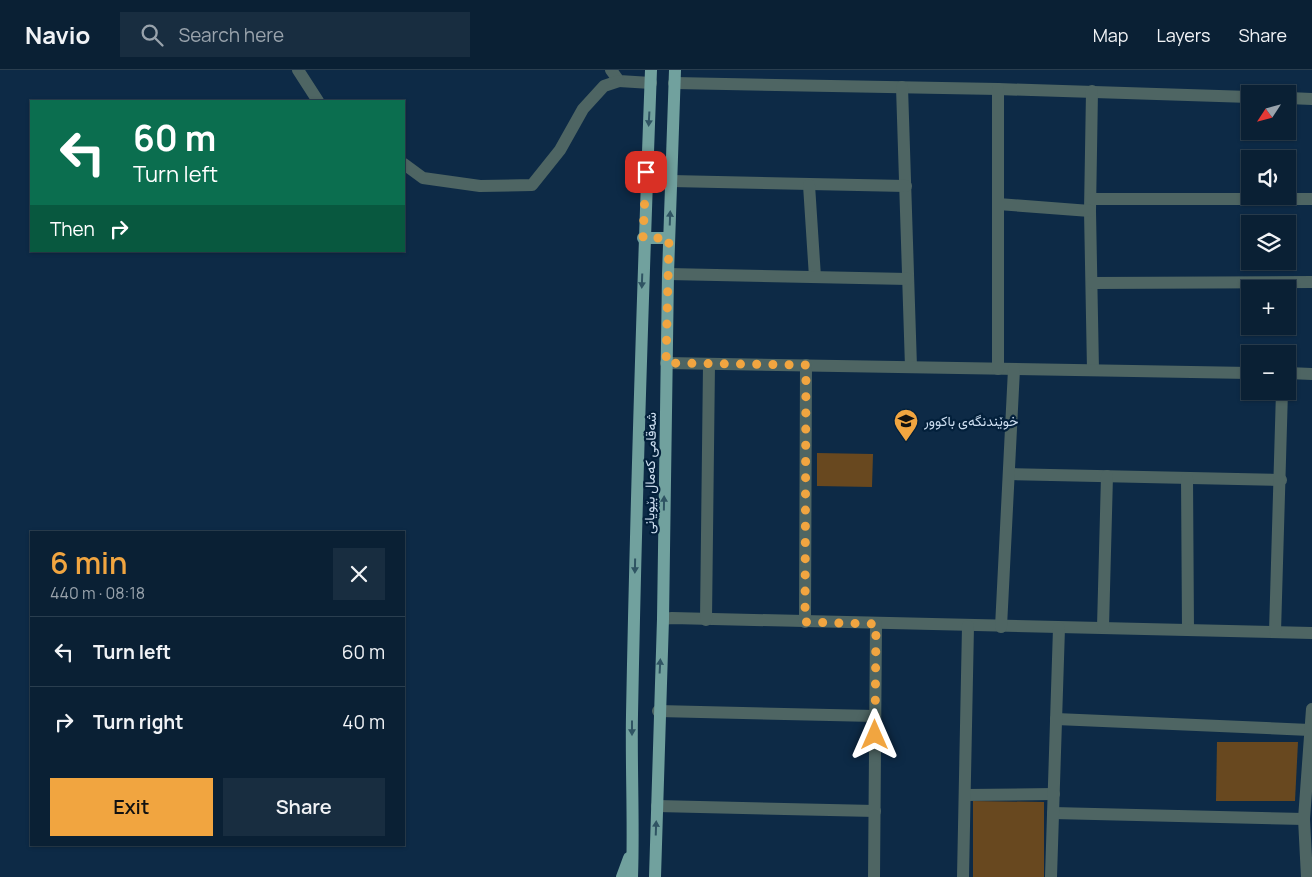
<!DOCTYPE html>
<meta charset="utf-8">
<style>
body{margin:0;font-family:Manrope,Vazirmatn,sans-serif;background:#182d40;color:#f1f3f6;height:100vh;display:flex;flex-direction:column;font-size:19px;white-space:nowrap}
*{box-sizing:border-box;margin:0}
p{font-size:16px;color:#99a3ac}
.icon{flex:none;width:28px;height:28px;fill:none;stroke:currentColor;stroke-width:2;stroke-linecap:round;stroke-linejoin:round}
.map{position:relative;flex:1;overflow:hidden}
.side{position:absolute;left:30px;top:461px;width:375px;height:315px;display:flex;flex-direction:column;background:#0a2034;border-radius:0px;box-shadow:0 1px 4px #0004,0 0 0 1px #2a3e4f}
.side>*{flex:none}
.banner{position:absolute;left:30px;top:30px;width:375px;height:152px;border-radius:0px;box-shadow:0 1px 4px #0004,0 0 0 1px #2a3e4f;background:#0b6e4f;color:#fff;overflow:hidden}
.needle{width:32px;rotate:234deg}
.buttons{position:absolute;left:1241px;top:15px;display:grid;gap:10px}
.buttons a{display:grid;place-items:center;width:55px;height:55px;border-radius:0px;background:#0a2034;box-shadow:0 1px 4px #0004,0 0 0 1px #2a3e4f;font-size:25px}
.pin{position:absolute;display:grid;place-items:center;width:42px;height:42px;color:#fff;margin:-21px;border-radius:10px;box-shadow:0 2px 8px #0006}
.me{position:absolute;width:55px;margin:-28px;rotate:0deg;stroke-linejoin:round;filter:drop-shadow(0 0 4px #0008)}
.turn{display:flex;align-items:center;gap:18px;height:105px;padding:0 20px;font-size:22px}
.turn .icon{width:65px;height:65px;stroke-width:2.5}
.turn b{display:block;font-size:35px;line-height:42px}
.then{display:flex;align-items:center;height:48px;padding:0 20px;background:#0003;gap:10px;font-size:19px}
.round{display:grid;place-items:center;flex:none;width:52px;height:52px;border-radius:0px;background:#182d40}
.head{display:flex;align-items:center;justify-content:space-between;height:85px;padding:0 20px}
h1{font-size:30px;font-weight:600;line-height:38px;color:#f1a540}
.action{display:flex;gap:10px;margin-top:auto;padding:10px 20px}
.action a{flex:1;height:58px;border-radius:0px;background:#f1a540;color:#111;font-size:20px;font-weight:600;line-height:58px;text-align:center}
.action a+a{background:#182d40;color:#f1f3f6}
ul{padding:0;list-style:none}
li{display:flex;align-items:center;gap:15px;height:70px;padding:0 20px;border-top:1px solid #2a3e4f}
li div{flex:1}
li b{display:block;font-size:19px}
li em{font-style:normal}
header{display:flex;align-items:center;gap:30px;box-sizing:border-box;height:70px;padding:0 25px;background:#0a2034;border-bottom:1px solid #2a3e4f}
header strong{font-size:24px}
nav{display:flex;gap:28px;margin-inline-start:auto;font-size:18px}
.search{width:350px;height:45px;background:#182d40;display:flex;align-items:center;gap:12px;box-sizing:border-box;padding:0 18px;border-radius:0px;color:#99a3ac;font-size:19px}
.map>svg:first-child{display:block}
.green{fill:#68481f}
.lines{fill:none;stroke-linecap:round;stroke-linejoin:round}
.minor{stroke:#4e6563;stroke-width:12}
.major{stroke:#71a19e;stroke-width:12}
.oneway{fill:#2f5463}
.route{stroke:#f1a540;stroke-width:9;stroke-dasharray:0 16.2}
.labels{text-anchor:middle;stroke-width:4.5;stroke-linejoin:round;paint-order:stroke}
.poi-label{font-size:14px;fill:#ccddef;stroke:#03203b;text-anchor:start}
.street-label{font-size:14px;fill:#ccddef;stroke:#03203b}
</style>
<header>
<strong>Navio</strong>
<div class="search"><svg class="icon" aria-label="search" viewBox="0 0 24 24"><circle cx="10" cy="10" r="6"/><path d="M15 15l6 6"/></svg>Search here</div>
<nav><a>Map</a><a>Layers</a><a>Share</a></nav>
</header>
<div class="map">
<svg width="1312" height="807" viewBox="0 0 1312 807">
<rect width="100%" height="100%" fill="#0d2a46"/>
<!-- green -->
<g class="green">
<polygon points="817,383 873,384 872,417 817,416"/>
<polygon points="1217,672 1298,672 1295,731 1216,731"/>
<polygon points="973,731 1044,732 1044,807 973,807"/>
</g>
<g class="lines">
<!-- minor -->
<g class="minor">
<polyline points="298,0 318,31"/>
<polyline points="611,0 619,11 651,13"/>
<polyline points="674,13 998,19 1250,27"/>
<polyline points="902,17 911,297"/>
<polyline points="1092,21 1090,141 1093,300"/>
<polyline points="1288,28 1312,29"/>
<polyline points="404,94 423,108 480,116 532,115 560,80 583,39 604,16 619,11"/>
<polyline points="671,111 906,116"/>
<polyline points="809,115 815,207"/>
<polyline points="1091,129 1312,129"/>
<polyline points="998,134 1090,141"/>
<polyline points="668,204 908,209"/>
<polyline points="1092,213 1312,212"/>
<polyline points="666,293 1250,303"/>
<polyline points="998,299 998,19"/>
<polyline points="1288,303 1312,304"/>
<polyline points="1009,404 1281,410"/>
<polyline points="1187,408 1188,560"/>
<polyline points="663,549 672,548 1312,563"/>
<polyline points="706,550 709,294"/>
<polyline points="805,552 806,295"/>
<polyline points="1001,557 1014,299"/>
<polyline points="1103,557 1107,406"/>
<polyline points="1275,562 1282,321"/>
<polyline points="658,641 875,646"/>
<polyline points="1056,649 1310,660"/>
<polyline points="966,725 1054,724"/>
<polyline points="657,736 875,741"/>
<polyline points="1053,743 1304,749"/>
<polyline points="874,807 876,554"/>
<polyline points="963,807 968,556"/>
<polyline points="1051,807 1059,558"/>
<polyline points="1307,807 1304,749 1312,639"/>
</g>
<!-- major -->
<g class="major">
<polyline points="643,168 669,168"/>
<polyline points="622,807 629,788"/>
<path d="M 632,807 C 634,753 631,699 632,645 C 636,430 643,215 651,0"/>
<polyline points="655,807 663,549 668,204 675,0"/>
</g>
</g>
<!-- one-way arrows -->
<defs><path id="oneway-solid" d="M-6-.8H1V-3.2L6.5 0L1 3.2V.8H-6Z" transform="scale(1.25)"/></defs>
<g class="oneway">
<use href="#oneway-solid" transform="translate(649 49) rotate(93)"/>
<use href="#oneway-solid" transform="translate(670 148) rotate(-88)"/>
<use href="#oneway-solid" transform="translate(642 211) rotate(92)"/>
<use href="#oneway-solid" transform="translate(664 433) rotate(-89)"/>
<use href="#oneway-solid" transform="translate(635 496) rotate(91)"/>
<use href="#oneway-solid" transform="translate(660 596) rotate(-87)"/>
<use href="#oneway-solid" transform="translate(632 658) rotate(90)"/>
<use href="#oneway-solid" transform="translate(656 758) rotate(-88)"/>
</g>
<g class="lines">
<!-- route -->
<polyline class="route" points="646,102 643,168 669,168 666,293 806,295 805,552 876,554 875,665"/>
</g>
<!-- icons -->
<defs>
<symbol id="school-pin" viewBox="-11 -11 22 30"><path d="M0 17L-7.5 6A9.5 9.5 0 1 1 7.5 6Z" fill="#f1a540" stroke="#03203b"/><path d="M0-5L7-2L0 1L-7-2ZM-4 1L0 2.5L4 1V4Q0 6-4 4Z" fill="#111"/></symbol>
</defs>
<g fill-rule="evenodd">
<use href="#school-pin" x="892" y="337" width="28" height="38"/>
</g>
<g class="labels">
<!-- poi labels -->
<g class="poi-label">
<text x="924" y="356">خوێندنگەی باکوور</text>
</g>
<!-- street labels -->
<g class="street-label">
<text transform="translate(650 403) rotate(-89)" y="5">شەقامی کەمال بێویانی</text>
</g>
</g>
</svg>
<div class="buttons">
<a><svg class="needle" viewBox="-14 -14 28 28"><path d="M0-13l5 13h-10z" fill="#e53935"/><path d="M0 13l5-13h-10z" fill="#99a3ac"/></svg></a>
<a><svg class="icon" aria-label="sound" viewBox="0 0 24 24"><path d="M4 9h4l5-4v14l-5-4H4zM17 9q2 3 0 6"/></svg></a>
<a><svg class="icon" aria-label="layers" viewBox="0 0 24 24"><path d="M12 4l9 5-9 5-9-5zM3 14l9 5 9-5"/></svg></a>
<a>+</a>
<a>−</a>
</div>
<div class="pin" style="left:646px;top:102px;background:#d93025"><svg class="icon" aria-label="arrive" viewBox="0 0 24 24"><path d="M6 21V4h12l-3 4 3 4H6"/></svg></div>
<svg class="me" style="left:875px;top:665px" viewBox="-20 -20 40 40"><path d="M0-17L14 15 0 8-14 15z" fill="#f1a540" stroke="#fff" stroke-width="4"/></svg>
<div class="banner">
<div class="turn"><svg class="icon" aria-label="left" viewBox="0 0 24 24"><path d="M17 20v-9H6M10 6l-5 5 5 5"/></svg><div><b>60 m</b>Turn left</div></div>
<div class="then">Then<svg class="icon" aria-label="right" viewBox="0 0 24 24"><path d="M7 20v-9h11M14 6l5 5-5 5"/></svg></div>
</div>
<section class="side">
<div class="head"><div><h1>6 min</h1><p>440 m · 08:18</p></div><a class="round"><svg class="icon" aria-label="close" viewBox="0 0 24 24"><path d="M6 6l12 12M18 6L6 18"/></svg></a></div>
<ul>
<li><svg class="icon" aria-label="left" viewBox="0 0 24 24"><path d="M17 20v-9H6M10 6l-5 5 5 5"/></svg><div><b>Turn left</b></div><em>60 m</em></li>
<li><svg class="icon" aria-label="right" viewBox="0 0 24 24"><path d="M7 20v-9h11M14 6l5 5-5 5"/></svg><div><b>Turn right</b></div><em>40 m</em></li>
</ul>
<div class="action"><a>Exit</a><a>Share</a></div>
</section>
</div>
